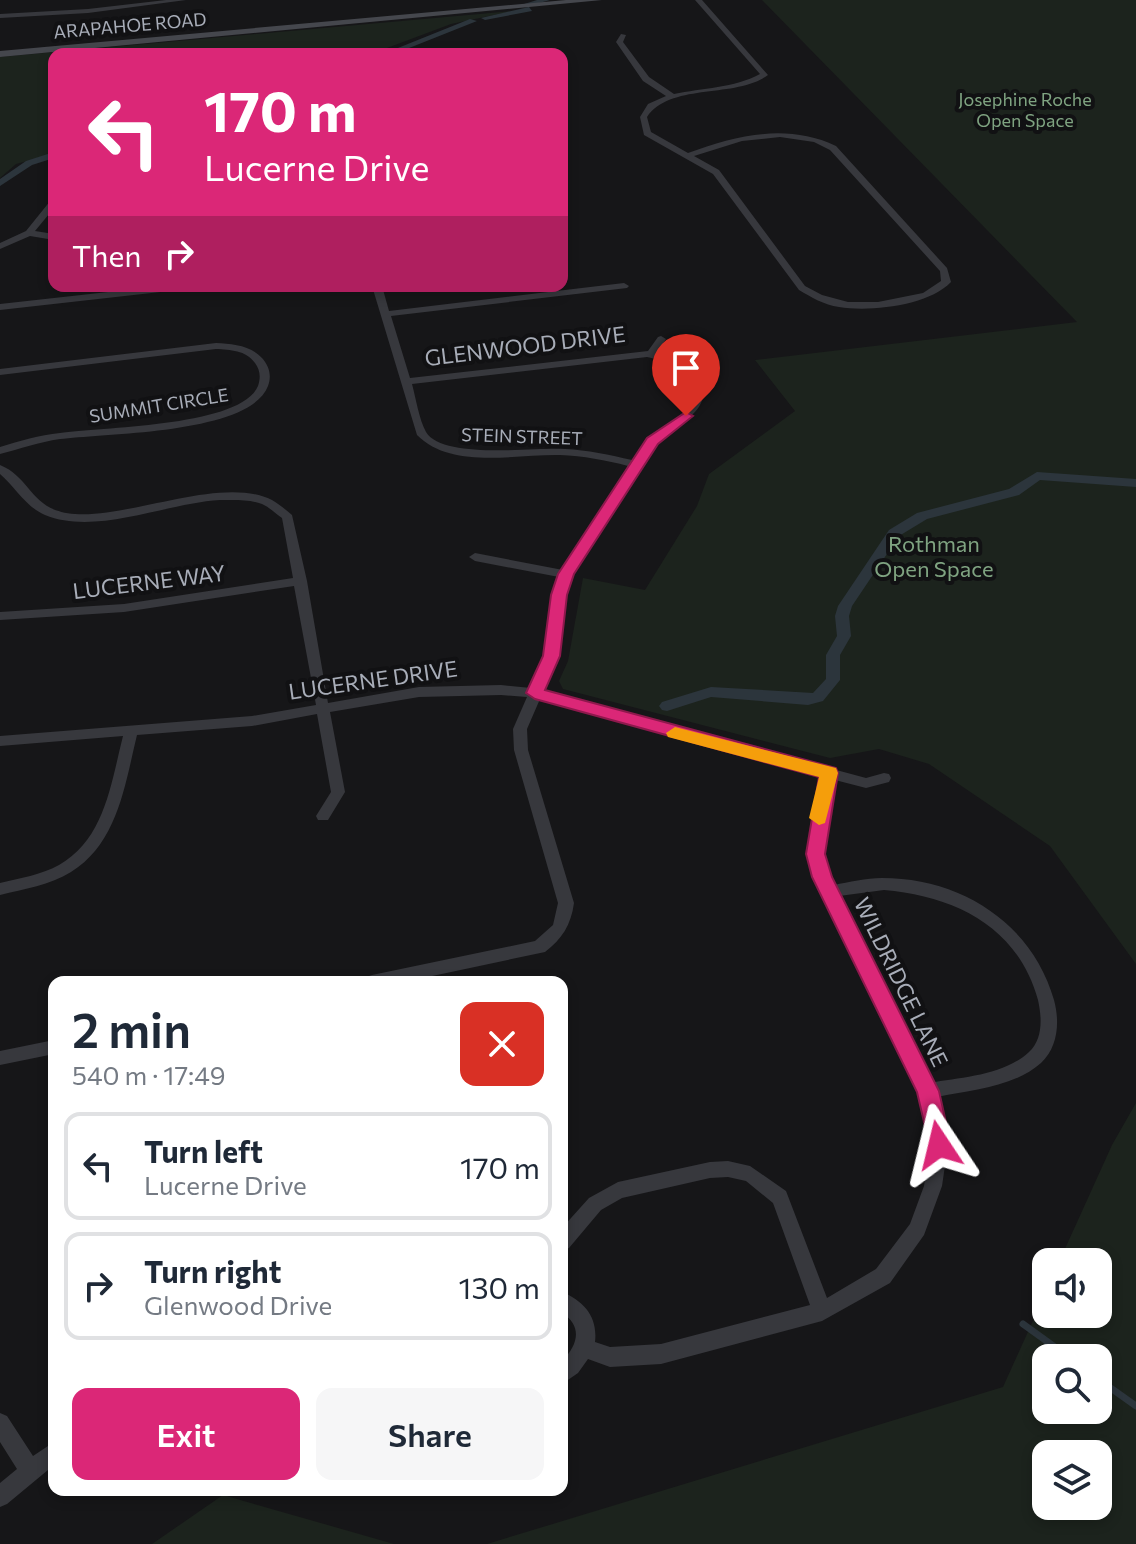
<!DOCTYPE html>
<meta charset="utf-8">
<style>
body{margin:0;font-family:Commissioner,sans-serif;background:#f6f6f7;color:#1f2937;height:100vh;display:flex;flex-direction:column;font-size:30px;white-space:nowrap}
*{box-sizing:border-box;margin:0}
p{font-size:26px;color:#747a83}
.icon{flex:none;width:44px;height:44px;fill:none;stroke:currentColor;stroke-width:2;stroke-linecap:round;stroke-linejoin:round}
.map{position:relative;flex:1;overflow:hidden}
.sheet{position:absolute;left:48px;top:976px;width:520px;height:520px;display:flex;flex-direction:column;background:#fff;border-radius:16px;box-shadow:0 4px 12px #0003}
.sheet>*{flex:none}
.hud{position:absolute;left:48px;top:48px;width:520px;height:244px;border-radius:16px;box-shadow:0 4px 12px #0003;background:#db2777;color:#fff;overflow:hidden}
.tools{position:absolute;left:1032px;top:1248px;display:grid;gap:16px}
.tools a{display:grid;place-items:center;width:80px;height:80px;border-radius:16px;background:#fff;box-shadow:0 4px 12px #0003;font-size:40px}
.pin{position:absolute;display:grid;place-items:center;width:68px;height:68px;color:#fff;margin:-82px -34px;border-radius:50% 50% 50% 0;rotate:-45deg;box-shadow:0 0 8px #0007}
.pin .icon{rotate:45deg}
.me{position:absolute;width:88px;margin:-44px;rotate:350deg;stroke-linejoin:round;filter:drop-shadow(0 0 6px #0008)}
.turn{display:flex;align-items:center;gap:28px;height:168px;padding:0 24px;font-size:36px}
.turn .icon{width:104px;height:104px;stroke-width:2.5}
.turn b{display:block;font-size:56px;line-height:68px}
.then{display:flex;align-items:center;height:76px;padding:0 24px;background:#0003;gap:16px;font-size:30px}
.round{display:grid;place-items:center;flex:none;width:84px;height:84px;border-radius:16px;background:#f6f6f7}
.head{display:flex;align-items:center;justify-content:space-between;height:136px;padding:0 24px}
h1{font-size:48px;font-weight:600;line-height:60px}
.action{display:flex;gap:16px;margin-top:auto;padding:16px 24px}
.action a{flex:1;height:92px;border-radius:16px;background:#db2777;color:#fff;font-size:32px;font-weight:600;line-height:92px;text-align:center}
.action a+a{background:#f6f6f7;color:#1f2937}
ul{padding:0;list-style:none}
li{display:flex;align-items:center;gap:24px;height:108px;margin:0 16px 12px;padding:0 8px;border:4px solid #e0e1e3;border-radius:16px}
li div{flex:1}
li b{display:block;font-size:30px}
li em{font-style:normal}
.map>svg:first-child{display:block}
.green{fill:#1c231d;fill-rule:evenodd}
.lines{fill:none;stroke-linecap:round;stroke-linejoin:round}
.stream{stroke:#2c353c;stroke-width:7}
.canal{fill:#2c353c;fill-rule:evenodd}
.minor{fill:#37383d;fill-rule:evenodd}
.secondary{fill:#45474d;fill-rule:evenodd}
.route{fill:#db2777;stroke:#8e194d;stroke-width:2}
.slow{fill:#f59e0b}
.labels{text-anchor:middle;stroke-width:8;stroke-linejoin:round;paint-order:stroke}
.far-street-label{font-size:18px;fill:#a8adb8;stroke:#111113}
.far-park-label{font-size:18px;fill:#7fa381;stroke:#111113}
.street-label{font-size:22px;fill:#a8adb8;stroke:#111113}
.park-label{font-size:22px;fill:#7fa381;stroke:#111113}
</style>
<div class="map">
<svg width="1136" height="1544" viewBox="0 0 1136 1544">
<rect width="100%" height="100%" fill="#161618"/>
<!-- green -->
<g class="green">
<polygon points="762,0 1136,0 1136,964 1050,846 929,764 879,749 830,758 563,689 559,681 568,661 583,578 645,590 697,506 709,474 795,411 755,360 1077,322"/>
<polygon points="513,11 451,24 371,54 54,54 54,154 16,164 0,178 0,57"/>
<path d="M 1136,1103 L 1136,1544 L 487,1544 L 1003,1387 L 1046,1292 L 1046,1314 L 1098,1314 L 1098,1262 L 1059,1262 L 1112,1145 ZM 1098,1358 L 1098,1410 L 1046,1410 L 1046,1358 ZM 1098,1454 L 1098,1506 L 1046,1506 L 1046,1454 Z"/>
<polygon points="223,1495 394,1544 152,1544"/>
</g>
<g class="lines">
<!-- stream -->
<g class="stream">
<polyline points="1023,1324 1070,1358"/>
<polyline points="1098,1379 1136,1406"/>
</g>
<!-- canal -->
<g class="canal">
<polygon points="537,0 550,0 525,7 521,5"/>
<polygon points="529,7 532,11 485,20 481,18"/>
<polygon points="470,19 477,21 394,54 383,54"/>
<polygon points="54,152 54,158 32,165 0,186 0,179 26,161"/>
<polygon points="1037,472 1136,479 1136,487 1040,480 1019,495 927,519 899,536 852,606 849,616 851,636 840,655 840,680 823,701 808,705 711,697 667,711 662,710 659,706 662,702 711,687 813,693 826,679 826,655 837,636 835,616 838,606 889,530 917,513 1009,489"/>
</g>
<!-- minor -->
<g class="minor">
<polygon points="166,0 186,0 88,13 0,18 0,14 88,9"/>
<path d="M 695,0 L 702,0 L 768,75 C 735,99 671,82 647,117 L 651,132 L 688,153 C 737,135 787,123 836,146 L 947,268 L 951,282 C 928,306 870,312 839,307 C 824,305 811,297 799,290 L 713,174 L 644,135 L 640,117 L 648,104 L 666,96 L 643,81 L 616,42 L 621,34 L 626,35 L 623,42 L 649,77 L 674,94 C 702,88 734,88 760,74 ZM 780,137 L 814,142 L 830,150 L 940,271 L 941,281 L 923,293 L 878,302 L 848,302 L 822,295 L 805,286 L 719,170 L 694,156 L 742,141 Z"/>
<polygon points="493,50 495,53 482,54"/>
<polygon points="54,199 54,208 35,231 54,234 54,240 30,236 0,249 0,243 26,231 51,200"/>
<path d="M 624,283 L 629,286 L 627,288 L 391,316 L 410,378 L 648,351 L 658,337 L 661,336 L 666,339 L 657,353 C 673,357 690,363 699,379 C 715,407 682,422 664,437 C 657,442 652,449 647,456 L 572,574 L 565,595 L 558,656 L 543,691 L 866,778 L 884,773 L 889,774 L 891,778 L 889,782 L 866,788 L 835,780 C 827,819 815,847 834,885 C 849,882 866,878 882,878 C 961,878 1032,923 1054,1000 C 1060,1022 1058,1047 1041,1063 C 1014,1087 971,1090 937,1097 L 942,1107 L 948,1145 L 942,1186 L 924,1235 L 890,1283 L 822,1321 L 661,1364 L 610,1367 L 588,1359 L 578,1373 L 562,1384 L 562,1361 C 578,1345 583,1326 562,1313 L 562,1292 C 584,1301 598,1317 595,1342 L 610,1347 L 661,1344 L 810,1305 L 773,1203 L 746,1181 L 728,1177 L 710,1178 L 622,1198 L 601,1210 L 569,1248 L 562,1251 L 562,1228 L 589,1198 L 618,1182 L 710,1162 L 728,1161 L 750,1166 L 786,1191 L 827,1298 L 876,1269 L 910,1224 L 924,1186 L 930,1145 L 924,1107 L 814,877 L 808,854 L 809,837 L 821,776 L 540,699 L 527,729 L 528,750 L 574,903 C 571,925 562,939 545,952 L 404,982 L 364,982 L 366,977 L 372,975 L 535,941 L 553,925 L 558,903 L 514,750 L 513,729 L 527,697 L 501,695 L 419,697 L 330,712 L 345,792 L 328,820 L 318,820 L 316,816 L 331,792 L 317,714 L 252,726 L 137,735 C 125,784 118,843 71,872 C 50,885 24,889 0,895 L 0,883 C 20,878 41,875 59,865 C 105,839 111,783 123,736 L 0,746 L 0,736 L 252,716 L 316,705 L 294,586 L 124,612 L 0,620 L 0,612 L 124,604 L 293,578 L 282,518 C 276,514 269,507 262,504 C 249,499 234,500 220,500 C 166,503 96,536 45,515 C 26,507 15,487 0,474 L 0,465 C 32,478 30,511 75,514 C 131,518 222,475 272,500 C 279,504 286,510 292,515 L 307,581 L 328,703 L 419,687 L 501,685 L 531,688 L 546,656 L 553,595 L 559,577 L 475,561 L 469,557 L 475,553 L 563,570 L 628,466 C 606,460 583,456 560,455 C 515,454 452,470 417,435 L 372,286 L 382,286 L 389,311 ZM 647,357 C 670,361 710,381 686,409 C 678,419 666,424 656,432 C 647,440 639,451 632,460 C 610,455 587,450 565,449 C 535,447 443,460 426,432 C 419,419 416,399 412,384 ZM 884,890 C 955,896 1018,927 1038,1000 C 1042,1018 1043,1039 1029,1052 C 1003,1076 962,1077 930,1083 L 839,896 Z"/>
<polygon points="162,286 192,286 187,289 0,310 0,304"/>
<path d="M 216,343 C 232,344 250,345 262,358 C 269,366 272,375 268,386 C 250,434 106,433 60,439 C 39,442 20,449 0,454 L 0,447 C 20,441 39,435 60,433 C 101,427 241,427 258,386 C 261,377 260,370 255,363 C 246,350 230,350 216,349 L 0,375 L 0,369 Z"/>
<polygon points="54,1040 54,1054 0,1065 0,1051"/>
<polygon points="0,1413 7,1416 33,1456 54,1442 54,1465 7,1504 0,1507 0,1483 17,1469 0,1442"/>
</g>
<!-- secondary -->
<polygon class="secondary" points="566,0 602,0 0,57 0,51"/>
</g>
<!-- route -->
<polygon class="route" points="686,412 693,416 658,444 574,574 567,595 560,656 545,690 836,768 838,773 825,854 832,877 939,1091 951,1145 947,1152 939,1155 931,1152 917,1092 812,877 806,854 819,777 535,699 526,693 543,656 551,595 558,574 647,438"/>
<!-- slow -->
<polygon class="slow" points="675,727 836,768 838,773 825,823 819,825 809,818 819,777 668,737 666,733"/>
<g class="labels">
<!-- far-street labels -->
<g class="far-street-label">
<text transform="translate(130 26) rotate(-5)" y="6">ARAPAHOE ROAD</text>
<text transform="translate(159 406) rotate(-9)" y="6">SUMMIT CIRCLE</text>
<text transform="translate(522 437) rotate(2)" y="6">STEIN STREET</text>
</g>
<!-- far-park labels -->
<g class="far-park-label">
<text x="1025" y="106">Josephine Roche<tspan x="1025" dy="21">Open Space</tspan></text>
</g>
<!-- street labels -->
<g class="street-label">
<text transform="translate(525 346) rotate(-7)" y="8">GLENWOOD DRIVE</text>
<text transform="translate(149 582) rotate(-7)" y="8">LUCERNE WAY</text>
<text transform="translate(373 680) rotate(-8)" y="8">LUCERNE DRIVE</text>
<text transform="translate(901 982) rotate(64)" y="8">WILDRIDGE LANE</text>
</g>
<!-- park labels -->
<g class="park-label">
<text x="934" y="552">Rothman<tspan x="934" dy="25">Open Space</tspan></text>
</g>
</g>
</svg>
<div class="tools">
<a><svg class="icon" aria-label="sound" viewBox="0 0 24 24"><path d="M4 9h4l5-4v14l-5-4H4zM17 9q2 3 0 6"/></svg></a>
<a><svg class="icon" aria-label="search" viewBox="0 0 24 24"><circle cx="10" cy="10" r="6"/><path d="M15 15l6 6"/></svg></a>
<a><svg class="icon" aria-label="layers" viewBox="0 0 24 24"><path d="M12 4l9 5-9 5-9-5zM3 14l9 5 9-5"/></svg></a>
</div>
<div class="pin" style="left:686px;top:416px;background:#d93025"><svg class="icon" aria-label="arrive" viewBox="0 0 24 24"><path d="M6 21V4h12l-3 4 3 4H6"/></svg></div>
<svg class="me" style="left:939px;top:1145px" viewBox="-20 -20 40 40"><path d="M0-17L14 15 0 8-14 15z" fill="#db2777" stroke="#fff" stroke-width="4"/></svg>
<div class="hud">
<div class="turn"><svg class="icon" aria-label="left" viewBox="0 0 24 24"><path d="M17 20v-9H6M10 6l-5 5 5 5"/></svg><div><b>170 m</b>Lucerne Drive</div></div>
<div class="then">Then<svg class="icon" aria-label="right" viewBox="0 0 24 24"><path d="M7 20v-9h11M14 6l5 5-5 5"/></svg></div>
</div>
<section class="sheet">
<div class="head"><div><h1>2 min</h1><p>540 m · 17:49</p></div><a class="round" style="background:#d93025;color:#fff"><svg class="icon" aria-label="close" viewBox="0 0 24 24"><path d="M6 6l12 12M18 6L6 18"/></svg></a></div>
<ul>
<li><svg class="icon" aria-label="left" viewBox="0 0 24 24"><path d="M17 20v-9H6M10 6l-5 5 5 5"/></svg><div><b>Turn left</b><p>Lucerne Drive</p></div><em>170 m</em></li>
<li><svg class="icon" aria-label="right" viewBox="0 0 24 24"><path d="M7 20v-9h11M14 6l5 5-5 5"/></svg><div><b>Turn right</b><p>Glenwood Drive</p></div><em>130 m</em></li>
</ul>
<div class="action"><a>Exit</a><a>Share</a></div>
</section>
</div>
